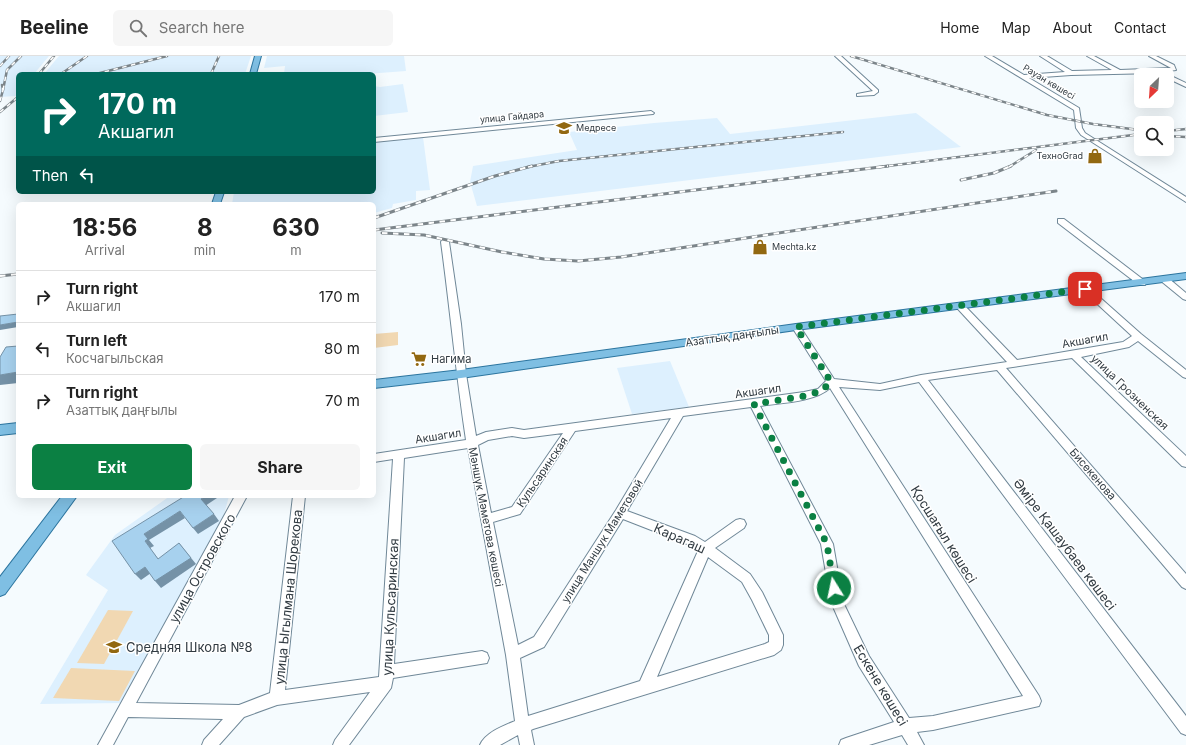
<!DOCTYPE html>
<meta charset="utf-8">
<style>
body{margin:0;font-family:Inter,sans-serif;background:#f6f6f6;color:#222;height:100vh;display:flex;flex-direction:column;font-size:15px;white-space:nowrap}
*{box-sizing:border-box;margin:0}
p{font-size:13px;color:#767676}
.icon{flex:none;width:22px;height:22px;fill:none;stroke:currentColor;stroke-width:2;stroke-linecap:round;stroke-linejoin:round}
.map{position:relative;flex:1;overflow:hidden}
.drawer{position:absolute;left:16px;top:146px;width:360px;height:296px;display:flex;flex-direction:column;background:#fff;border-radius:6px;box-shadow:0 4px 16px #0002}
.drawer>*{flex:none}
.guide{position:absolute;left:16px;top:16px;width:360px;height:122px;border-radius:6px;box-shadow:0 4px 16px #0002;background:#00695c;color:#fff;overflow:hidden}
.needle{width:26px;rotate:205deg}
.buttons{position:absolute;left:1134px;top:12px;display:grid;gap:8px}
.buttons a{display:grid;place-items:center;width:40px;height:40px;border-radius:6px;background:#fff;box-shadow:0 4px 16px #0002;font-size:20px}
.pin{position:absolute;display:grid;place-items:center;width:34px;height:34px;color:#fff;margin:-17px;border-radius:8px;box-shadow:0 2px 6px #0006}
.me{position:absolute;width:44px;margin:-22px;rotate:350deg;stroke-linejoin:round;filter:drop-shadow(0 0 3px #0008)}
.turn{display:flex;align-items:center;gap:14px;height:84px;padding:0 16px;font-size:18px}
.turn .icon{width:52px;height:52px;stroke-width:2.5}
.turn b{display:block;font-size:28px;line-height:34px}
.then{display:flex;align-items:center;height:38px;padding:0 16px;background:#0003;gap:8px;font-size:15px}
.eta{display:flex;justify-content:space-evenly;align-items:center;height:68px;text-align:center}
.eta b{font-size:24px;font-weight:700;line-height:28px}
.button{display:flex;gap:8px;margin-top:auto;padding:8px 16px}
.button a{flex:1;height:46px;border-radius:6px;background:#0b8043;color:#fff;font-size:16px;font-weight:700;line-height:46px;text-align:center}
.button a+a{background:#f6f6f6;color:#222}
ul{padding:0;list-style:none}
li{display:flex;align-items:center;gap:12px;height:52px;padding:0 16px;border-top:1px solid #e0e0e0}
li div{flex:1}
li b{display:block;font-size:15px}
li em{font-style:normal}
header{display:flex;align-items:center;gap:24px;box-sizing:border-box;height:56px;padding:0 20px;background:#fff;border-bottom:1px solid #e0e0e0}
header strong{font-size:19px}
nav{display:flex;gap:22px;margin-inline-start:auto;font-size:14px}
.search{width:280px;height:36px;background:#f6f6f6;display:flex;align-items:center;gap:10px;box-sizing:border-box;padding:0 14px;border-radius:6px;color:#767676;font-size:15px}
.map>svg:first-child{display:block}
.built{fill:#ddf0fe}
.green{fill:#f1d8b2}
.lines{fill:none;stroke-linecap:round;stroke-linejoin:round}
.minor-casing{stroke:#708898;stroke-width:2}
.major-casing{stroke:#2c759f;stroke-width:2}
.minor{fill:#fff;fill-rule:evenodd}
.major{fill:#7fbfe3;fill-rule:evenodd}
.rail-far1-casing{stroke:#7c858a;stroke-width:2.5}
.rail-casing{stroke:#7c858a;stroke-width:3}
.rail-far1{stroke:#fff;stroke-width:1.5;stroke-dasharray:4.5;stroke-linecap:butt}
.rail{stroke:#fff;stroke-width:2;stroke-dasharray:5.5;stroke-linecap:butt}
.shaded-wall{fill:#7592a7}
.building{fill:#a7d1ee;stroke:#7592a7}
.route{stroke:#0b8043;stroke-width:7;stroke-dasharray:0 12.6}
.labels{text-anchor:middle;stroke-width:3;stroke-linejoin:round;paint-order:stroke}
.far-street-label{font-size:9px;fill:#313b42;stroke:#fff}
.far-poi-label{font-size:9px;fill:#313b42;stroke:#fff;text-anchor:start}
.street-label{font-size:11px;fill:#313b42;stroke:#fff}
.poi-label{font-size:11px;fill:#313b42;stroke:#fff;text-anchor:start}
.near-street-label{font-size:13px;fill:#313b42;stroke:#fff}
.near-poi-label{font-size:13px;fill:#313b42;stroke:#fff;text-anchor:start}
</style>
<header>
<strong>Beeline</strong>
<div class="search"><svg class="icon" aria-label="search" viewBox="0 0 24 24"><circle cx="10" cy="10" r="6"/><path d="M15 15l6 6"/></svg>Search here</div>
<nav><a>Home</a><a>Map</a><a>About</a><a>Contact</a></nav>
</header>
<div class="map">
<svg width="1186" height="689" viewBox="0 0 1186 689">
<rect width="100%" height="100%" fill="#f5fbfe"/>
<!-- built -->
<g class="built">
<polygon points="0,0 49,0 34,18 18,18 18,37 16,40 0,41"/>
<polygon points="59,0 251,0 245,18 44,18"/>
<polygon points="267,0 404,0 406,15 366,18 284,18 285,10 264,12"/>
<polygon points="403,28 408,56 374,60 374,30 380,31"/>
<polygon points="916,57 961,91 477,150 470,126 473,110 577,94 569,76 654,67 717,62 730,78"/>
<polygon points="423,81 430,134 416,135 416,144 393,148 392,152 374,157 374,148 232,148 234,136 374,136 374,86"/>
<polygon points="670,305 689,351 632,358 617,312"/>
<polygon points="170,440 229,440 221,470 122,647 40,648 108,534 86,519 115,479"/>
</g>
<!-- green -->
<g class="green">
<polygon points="398,276 398,289 374,292 374,278"/>
<polygon points="108,554 133,555 104,608 77,607"/>
<polygon points="71,612 135,615 119,645 53,642"/>
</g>
<g class="lines">
<defs>
<g id="minor">
<polygon points="835,0 841,0 878,34 878,36 874,39 857,40 857,38 873,35"/>
<polygon points="985,0 992,0 1024,19 1065,16 1040,0 1047,0 1072,15 1112,14 1087,0 1094,0 1120,14 1171,12 1149,0 1156,0 1174,9 1176,14 1156,17 1071,19 1029,22 1079,52 1082,72 1085,77 1186,141 1186,146 1081,79 1076,72 1074,54"/>
<polygon points="1165,19 1169,19 1186,27 1186,31 1167,22 1167,19"/>
<polygon points="651,55 654,57 653,58 374,86 374,82"/>
<polygon points="1058,163 1064,163 1145,225 1146,227 1145,229 1139,229 1058,167"/>
<path d="M 442,184 L 445,184 L 449,186 L 461,268 L 466,318 L 476,380 L 486,376 L 512,372 L 524,374 L 804,336 L 818,333 L 826,325 L 792,271 L 796,268 L 799,269 L 834,323 L 880,328 L 921,319 L 1007,306 L 957,252 L 956,250 L 960,247 L 963,248 L 1017,304 L 1123,286 L 1132,280 L 1081,233 L 1082,231 L 1088,231 L 1141,278 L 1186,314 L 1186,322 L 1183,321 L 1138,285 L 1129,291 L 1081,301 L 1186,400 L 1186,411 L 1182,410 L 1072,302 L 1006,312 L 1186,518 L 1186,533 L 1182,531 L 997,314 L 928,324 L 1186,660 L 1186,679 L 1181,677 L 919,326 L 880,334 L 839,331 L 1039,640 L 1041,645 L 1039,650 L 933,674 L 917,676 L 924,689 L 908,689 L 902,679 L 869,689 L 839,689 L 841,684 L 846,682 L 894,666 L 859,610 L 831,546 L 821,488 L 751,351 L 683,360 L 627,455 L 695,480 L 705,486 L 736,464 L 740,463 L 744,464 L 746,468 L 744,472 L 715,492 L 750,518 L 762,536 L 783,579 L 783,589 L 781,594 L 774,599 L 533,673 L 531,674 L 534,689 L 520,689 L 518,679 L 500,689 L 480,689 C 485,677 503,670 515,665 L 506,599 L 468,392 L 404,402 L 394,608 L 482,595 L 487,597 L 489,602 L 487,607 L 393,622 L 391,632 L 349,689 L 333,689 L 335,684 L 370,636 L 277,649 L 244,661 L 219,689 L 202,689 L 204,684 L 223,663 L 128,661 L 113,689 L 98,689 L 235,440 L 247,440 L 136,647 L 239,649 L 270,637 L 293,440 L 305,440 L 285,634 L 379,621 L 393,403 L 374,406 L 374,398 L 466,384 C 456,318 450,252 441,186 ZM 830,332 L 1023,640 L 933,660 L 909,662 L 869,600 L 843,546 L 833,488 L 760,350 C 780,347 815,346 830,332 ZM 671,362 L 616,454 L 534,581 L 518,589 L 493,466 L 520,458 L 575,375 ZM 563,377 L 512,451 L 491,457 L 478,389 L 488,384 L 512,380 L 524,382 ZM 623,463 L 687,488 L 698,495 L 640,625 L 528,660 L 520,602 L 544,591 ZM 708,501 L 742,526 L 752,544 L 769,579 L 769,586 L 765,588 L 657,621 Z"/>
<polygon points="1161,221 1167,221 1186,237 1186,244 1183,243 1161,225 1160,223"/>
</g>
<g id="major">
<polygon points="255,0 261,0 256,18 250,18"/>
<polygon points="216,136 224,136 220,148 212,148"/>
<polygon points="1186,217 1186,223 796,274 461,322 374,332 374,324 461,314 796,268"/>
<polygon points="18,367 18,377 0,379 0,369"/>
<polygon points="62,440 77,440 5,538 0,540 0,521"/>
</g>
</defs>
<!-- minor casing -->
<use href="#minor" class="minor-casing"/>
<!-- major casing -->
<use href="#major" class="major-casing"/>
<!-- minor -->
<use href="#minor" class="minor"/>
<!-- major -->
<use href="#major" class="major"/>
<defs>
<g id="rail-far1">
<polyline points="851,0 1047,59 1093,68 1139,74"/>
<polyline points="0,10 9,0"/>
<polyline points="39,18 54,0"/>
<polyline points="61,18 87,0"/>
<polyline points="96,18 167,0"/>
<polyline points="211,18 219,0"/>
<polyline points="3,34 7,14 21,0"/>
<polyline points="0,45 3,34 2,29"/>
<polyline points="0,56 18,41"/>
<polyline points="1167,75 1186,73"/>
<polyline points="1167,80 1186,81"/>
<polyline points="528,111 559,105 843,76"/>
<polyline points="880,111 1141,78"/>
<polyline points="1009,111 1036,94"/>
</g>
<g id="rail">
<polyline points="961,124 994,117 1011,110"/>
<polyline points="374,162 495,120 532,110"/>
<polyline points="374,174 888,110"/>
<polyline points="382,177 424,179 502,196 544,203 578,205 621,201 1056,135"/>
<polyline points="0,220 18,218"/>
</g>
</defs>
<!-- rail-far1 casing -->
<use href="#rail-far1" class="rail-far1-casing"/>
<!-- rail casing -->
<use href="#rail" class="rail-casing"/>
<!-- rail-far1 -->
<use href="#rail-far1" class="rail-far1"/>
<!-- rail -->
<use href="#rail" class="rail"/>
</g>
<!-- shaded-wall -->
<g class="shaded-wall">
<polygon points="18,266 18,271 0,274 0,269"/>
<polygon points="18,316 18,327 0,329 0,319"/>
<polygon points="206,440 216,440 217,442 205,450 201,443"/>
<polygon points="180,455 185,462 149,484 154,490 150,492 163,509 158,503 145,485 144,478"/>
<polygon points="214,458 219,465 198,478 193,472"/>
<polygon points="179,487 196,508 161,532 155,525"/>
<polygon points="145,511 151,517 141,524 135,518"/>
</g>
<!-- building -->
<g class="building">
<polygon points="18,258 18,266 0,269 0,260"/>
<polygon points="18,290 18,316 0,319 0,301 6,291"/>
<polygon points="185,440 206,440 201,443 214,458 193,472 180,455 144,478 148,483 145,485 158,503 179,487 191,502 155,525 145,511 135,518 112,485"/>
</g>
<g class="lines">
<!-- route -->
<polyline class="route" points="834,532 827,488 754,348 804,340 821,335 831,326 796,271 1085,233"/>
</g>
<!-- icons -->
<defs>
<symbol id="school-bare" viewBox="-9 -9 18 18"><path d="M0-5L7-2L0 1L-7-2ZM-4 1L0 2.5L4 1V4Q0 6-4 4Z" fill="#926811" stroke="#fff" stroke-width="2.5" paint-order="stroke"/></symbol>
<symbol id="shop-bare" viewBox="-9 -9 18 18"><path d="M-5-2.5h2.3a2.7 3.5 0 0 1 5.4 0H5L5.5 6h-11ZM-1.5-2.5h3a1.5 2.3 0 0 0-3 0Z" fill="#926811" stroke="#fff" stroke-width="2.5" paint-order="stroke"/></symbol>
<symbol id="supermarket-bare" viewBox="-9 -9 18 18"><path d="M-6-5.5h2.5l.6 2H6L4.5 2H-2.5L-4.4-4H-6ZM-1.5 3.2a1.3 1.3 0 1 0 .1 0ZM3 3.2a1.3 1.3 0 1 0 .1 0Z" fill="#926811" stroke="#fff" stroke-width="2.5" paint-order="stroke"/></symbol>
</defs>
<g fill-rule="evenodd">
<use href="#school-bare" x="553" y="61" width="22" height="22"/>
<use href="#shop-bare" x="1084" y="89" width="22" height="22"/>
<use href="#shop-bare" x="749" y="180" width="22" height="22"/>
<use href="#supermarket-bare" x="408" y="292" width="22" height="22"/>
<use href="#school-bare" x="103" y="580" width="22" height="22"/>
</g>
<g class="labels">
<!-- far-street labels -->
<g class="far-street-label">
<text transform="translate(1049 26) rotate(31)" y="3">Рауан көшесі</text>
<text transform="translate(512 61) rotate(-5)" y="3">улица Гайдара</text>
</g>
<!-- far-poi labels -->
<g class="far-poi-label">
<text x="576" y="75">Медресе</text>
<text x="1083" y="103" text-anchor="end">ТехноGrad</text>
<text x="772" y="194">Mechta.kz</text>
</g>
<!-- street labels -->
<g class="street-label">
<text transform="translate(732 280) rotate(-8)" y="4">Азаттық даңғылы</text>
<text transform="translate(1085 284) rotate(-10)" y="4">Акшагил</text>
<text transform="translate(758 335) rotate(-8)" y="4">Акшагил</text>
<text transform="translate(1130 336) rotate(44)" y="4">улица Грозненская</text>
<text transform="translate(438 380) rotate(-9)" y="4">Акшагил</text>
<text transform="translate(542 416) rotate(-56)" y="4">Кульсаринская</text>
<text transform="translate(1093 418) rotate(49)" y="4">Бисекенова</text>
<text transform="translate(486 461) rotate(79)" y="4">Мәншүк Мәметова көшесі</text>
<text transform="translate(602 485) rotate(-58)" y="4">улица Маншук Маметовой</text>
</g>
<!-- poi labels -->
<g class="poi-label">
<text x="431" y="307">Нагима</text>
</g>
<!-- near-street labels -->
<g class="near-street-label">
<text transform="translate(944 478) rotate(58)" y="5">Қосшағыл көшесі</text>
<text transform="translate(680 482) rotate(24)" y="5">Карагаш</text>
<text transform="translate(1065 488) rotate(53)" y="5">Әміре Қашаубаев көшесі</text>
<text transform="translate(202 512) rotate(-61)" y="5">улица Островского</text>
<text transform="translate(288 541) rotate(-84)" y="5">улица Ыгылмана Шорекова</text>
<text transform="translate(390 551) rotate(-87)" y="5">улица Кульсаринская</text>
<text transform="translate(881 629) rotate(59)" y="5">Ескене көшесі</text>
</g>
<!-- near-poi labels -->
<g class="near-poi-label">
<text x="126" y="596">Средняя Школа №8</text>
</g>
</g>
</svg>
<div class="buttons">
<a><svg class="needle" viewBox="-14 -14 28 28"><path d="M0-13l5 13h-10z" fill="#e53935"/><path d="M0 13l5-13h-10z" fill="#767676"/></svg></a>
<a><svg class="icon" aria-label="search" viewBox="0 0 24 24"><circle cx="10" cy="10" r="6"/><path d="M15 15l6 6"/></svg></a>
</div>
<div class="pin" style="left:1085px;top:233px;background:#d93025"><svg class="icon" aria-label="arrive" viewBox="0 0 24 24"><path d="M6 21V4h12l-3 4 3 4H6"/></svg></div>
<svg class="me" style="left:834px;top:532px" viewBox="-20 -20 40 40"><circle r="17" fill="#0b8043" stroke="#fff" stroke-width="3"/><path d="M0-11L8 9 0 5-8 9z" fill="#fff"/></svg>
<div class="guide">
<div class="turn"><svg class="icon" aria-label="right" viewBox="0 0 24 24"><path d="M7 20v-9h11M14 6l5 5-5 5"/></svg><div><b>170 m</b>Акшагил</div></div>
<div class="then">Then<svg class="icon" aria-label="left" viewBox="0 0 24 24"><path d="M17 20v-9H6M10 6l-5 5 5 5"/></svg></div>
</div>
<section class="drawer">
<div class="eta">
<div><b>18:56</b><p>Arrival</p></div>
<div><b>8</b><p>min</p></div>
<div><b>630</b><p>m</p></div>
</div>
<ul>
<li><svg class="icon" aria-label="right" viewBox="0 0 24 24"><path d="M7 20v-9h11M14 6l5 5-5 5"/></svg><div><b>Turn right</b><p>Акшагил</p></div><em>170 m</em></li>
<li><svg class="icon" aria-label="left" viewBox="0 0 24 24"><path d="M17 20v-9H6M10 6l-5 5 5 5"/></svg><div><b>Turn left</b><p>Косчагыльская</p></div><em>80 m</em></li>
<li><svg class="icon" aria-label="right" viewBox="0 0 24 24"><path d="M7 20v-9h11M14 6l5 5-5 5"/></svg><div><b>Turn right</b><p>Азаттық даңғылы</p></div><em>70 m</em></li>
</ul>
<div class="button"><a>Exit</a><a>Share</a></div>
</section>
</div>
